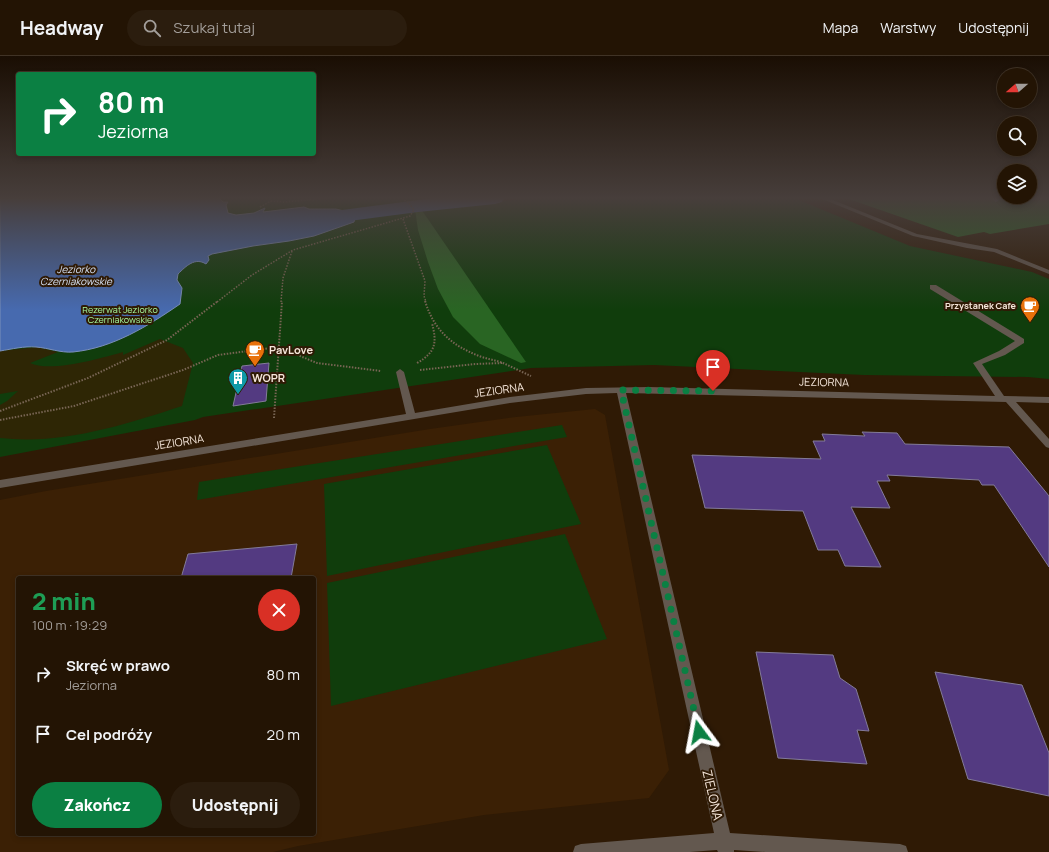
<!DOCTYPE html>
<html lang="pl">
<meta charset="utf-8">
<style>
body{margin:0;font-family:Manrope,sans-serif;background:#2b1d0e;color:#f1f3f6;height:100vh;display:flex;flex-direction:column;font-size:15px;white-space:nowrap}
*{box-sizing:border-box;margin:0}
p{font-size:13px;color:#a39e9a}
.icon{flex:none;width:22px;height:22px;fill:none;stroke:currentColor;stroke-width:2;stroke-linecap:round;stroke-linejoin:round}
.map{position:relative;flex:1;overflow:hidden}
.side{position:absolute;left:16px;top:520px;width:300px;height:260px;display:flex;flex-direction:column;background:#231404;border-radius:4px;box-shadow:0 2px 6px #0003,0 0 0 1px #403326}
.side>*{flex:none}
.top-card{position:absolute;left:16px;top:16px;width:300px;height:84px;border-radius:4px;box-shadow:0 2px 6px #0003,0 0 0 1px #403326;background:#0b8043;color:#fff;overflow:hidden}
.needle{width:26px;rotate:250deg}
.fabs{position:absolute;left:997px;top:12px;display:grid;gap:8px}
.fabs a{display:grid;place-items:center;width:40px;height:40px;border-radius:50%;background:#231404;box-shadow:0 2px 6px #0003,0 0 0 1px #403326;font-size:20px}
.pin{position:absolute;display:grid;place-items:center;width:34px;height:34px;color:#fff;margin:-41px -17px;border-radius:50% 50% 50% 0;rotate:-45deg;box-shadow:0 0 4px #0007}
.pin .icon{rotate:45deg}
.me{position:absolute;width:44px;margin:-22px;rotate:347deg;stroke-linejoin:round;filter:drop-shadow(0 0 3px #0008)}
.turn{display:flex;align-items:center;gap:14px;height:84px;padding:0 16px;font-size:18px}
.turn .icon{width:52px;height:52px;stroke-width:2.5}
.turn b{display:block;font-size:28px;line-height:34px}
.round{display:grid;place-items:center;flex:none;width:42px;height:42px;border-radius:21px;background:#2b1d0e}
.overview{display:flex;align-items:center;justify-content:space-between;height:68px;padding:0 16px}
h1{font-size:24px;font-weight:800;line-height:30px;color:#1e9e55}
.primary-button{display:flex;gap:8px;margin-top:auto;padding:8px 16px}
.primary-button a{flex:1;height:46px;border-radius:24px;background:#0b8043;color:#fff;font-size:16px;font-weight:800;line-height:46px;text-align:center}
.primary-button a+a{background:#2b1d0e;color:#f1f3f6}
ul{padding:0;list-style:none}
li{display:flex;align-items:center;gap:12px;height:60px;padding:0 16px}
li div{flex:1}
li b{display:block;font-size:15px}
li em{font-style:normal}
header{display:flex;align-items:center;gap:24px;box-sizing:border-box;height:56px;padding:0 20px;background:#231404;border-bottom:1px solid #403326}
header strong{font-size:19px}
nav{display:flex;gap:22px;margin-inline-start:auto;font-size:14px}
.search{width:280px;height:36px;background:#2b1d0e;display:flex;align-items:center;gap:10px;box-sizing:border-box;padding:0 14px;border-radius:22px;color:#a39e9a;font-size:15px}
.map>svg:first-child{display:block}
.built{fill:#3b2005;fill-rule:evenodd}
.green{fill:#103d0c}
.forest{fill:#296523}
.sand{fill:#2e2605}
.water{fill:#476aaf;stroke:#7b8fbc}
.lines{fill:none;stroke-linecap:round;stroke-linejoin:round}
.stream{fill:#7b8fbc;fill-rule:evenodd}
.canal{fill:#476aaf;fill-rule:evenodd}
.building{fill:#533a81;stroke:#837b99}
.path-far1{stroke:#786554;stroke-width:1.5;stroke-dasharray:1.5 1.5;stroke-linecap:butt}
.path{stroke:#786554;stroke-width:2;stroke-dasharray:1.5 1.5;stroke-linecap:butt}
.minor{fill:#63584f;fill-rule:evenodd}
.route{stroke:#0b8043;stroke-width:7;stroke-dasharray:0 12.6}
.labels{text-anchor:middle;stroke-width:4;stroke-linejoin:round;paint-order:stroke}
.far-poi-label{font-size:9px;font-weight:bold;fill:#f5e6da;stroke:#2f1a05;text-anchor:end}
.far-park-label{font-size:9px;fill:#a7f99e;stroke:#2f1a05}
.far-water-label{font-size:10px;font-style:italic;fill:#d7e2f5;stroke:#2f1a05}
.poi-label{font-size:11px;font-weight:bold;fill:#f5e6da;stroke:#2f1a05;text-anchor:start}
.street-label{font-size:11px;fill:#f5e6da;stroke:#2f1a05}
.near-street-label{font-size:13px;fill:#f5e6da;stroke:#2f1a05}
</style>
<header>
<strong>Headway</strong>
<div class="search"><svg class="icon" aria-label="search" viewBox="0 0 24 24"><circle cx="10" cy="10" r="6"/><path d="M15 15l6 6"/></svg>Szukaj tutaj</div>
<nav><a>Mapa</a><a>Warstwy</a><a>Udostępnij</a></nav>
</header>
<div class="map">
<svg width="1049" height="796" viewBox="0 0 1049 796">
<rect width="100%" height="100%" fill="#2f1a05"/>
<!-- built -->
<path class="built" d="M 595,353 L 605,359 L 669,714 L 649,742 L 484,759 L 298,790 L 273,796 L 0,796 L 0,444 L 46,435 L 430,373 L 516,361 ZM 18,522 L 314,522 L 314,778 L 18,778 Z"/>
<!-- green -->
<g class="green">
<polygon points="0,142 460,142 416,146 421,153 533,142 794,142 910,190 1032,216 1049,223 1049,323 1028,321 864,319 654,309 531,312 203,361 195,364 0,401"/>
<polygon points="562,369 567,381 197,444 199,426"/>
<polygon points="547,389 581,468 327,520 324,428"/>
<polygon points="565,478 607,583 331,650 327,527"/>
</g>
<!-- forest -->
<g class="forest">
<polygon points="846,142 1049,142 1049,168 990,178 984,176 958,181"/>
<polygon points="415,153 421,153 526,306 521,307 480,288 453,261 438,233 428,206 418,174"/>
</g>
<!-- sand -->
<path class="sand" d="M 160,283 L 183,292 L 193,307 L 182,350 C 124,369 62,389 0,382 L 0,349 L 7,345 L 18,335 L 0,338 L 0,295 L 37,291 L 58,296 L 30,307 C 50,317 102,302 123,296 L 123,299 Z"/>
<!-- water -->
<path class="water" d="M 219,142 L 223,146 L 228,146 L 226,149 L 228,157 L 236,159 L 254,157 L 265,152 L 263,156 L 304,151 L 309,153 L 336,153 L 356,158 L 354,166 L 314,180 L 289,185 L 253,190 L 212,198 L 208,200 L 209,204 L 206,208 C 195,201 186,210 178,218 L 177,224 L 182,232 L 180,248 C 148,270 113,292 73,296 C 60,297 49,292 36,291 C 24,290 12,293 0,295 L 0,143 Z"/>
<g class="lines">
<!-- stream -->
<polygon class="stream" points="991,142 997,142 999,144 996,146"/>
<!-- canal -->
<polygon class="canal" points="434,142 504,142 502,146 495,148 418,156 311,170 304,168 301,164 304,160 311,158"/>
</g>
<!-- building -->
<g class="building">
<polygon points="269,307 266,345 233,350 242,310"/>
<polygon points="862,376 897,377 905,388 1009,391 1049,440 1049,511 994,429 982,429 979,424 887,419 890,425 877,425 890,452 851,451 881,511 845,510 838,494 818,494 803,455 705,452 692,399 821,403 813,385 825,385 822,378 865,380"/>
<polygon points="297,488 291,522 181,522 188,498"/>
<polygon points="756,596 833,599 840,622 856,633 869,675 857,674 867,708 778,702"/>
<polygon points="935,616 1022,629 1049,697 1049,740 968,723"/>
</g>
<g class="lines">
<!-- path-far1 -->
<g class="path-far1">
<polyline points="270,142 271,145 284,146 329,142"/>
<polyline points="260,151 271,145"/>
<polyline points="403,163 425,225 424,240 426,246"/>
<polyline points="217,246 252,219 293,194 410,160 414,154 409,147 401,142"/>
<polyline points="281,246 283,222 292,195"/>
</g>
<!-- path -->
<g class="path">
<path d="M 425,245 C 434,274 451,289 479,300 C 487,303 495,304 503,307 C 512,311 522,316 531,320"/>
<path d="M 417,307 C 436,296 437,287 432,267"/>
<polyline points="420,314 475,308 503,307"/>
<polyline points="0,355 88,322 167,284 218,245"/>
<polyline points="274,362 282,245"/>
<polyline points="0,364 74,350 183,314 218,299 278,291 317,307 381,315"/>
</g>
<!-- minor -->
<g class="minor">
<polygon points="820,142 828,142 917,178 997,193 1049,214 1049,218 994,196 967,192 913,180"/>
<polygon points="930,229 936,229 1024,283 1024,287 1005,299 982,308 1004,340 1049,341 1049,347 1016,346 1049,383 1049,392 1046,391 1006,346 626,337 730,777 900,788 906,790 908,796 766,796 734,794 734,796 718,796 717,794 690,796 573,796 575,790 581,788 714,777 617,337 586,338 510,347 0,432 0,424 406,358 396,316 400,313 404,316 415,357 510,341 586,332 649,331 995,340 973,307 999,295 1015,285 930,233"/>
</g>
</g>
<!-- sky -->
<linearGradient id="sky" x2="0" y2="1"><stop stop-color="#1a0e03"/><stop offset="0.56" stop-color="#473e3b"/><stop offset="1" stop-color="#473e3b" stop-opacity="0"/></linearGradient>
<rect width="1049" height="254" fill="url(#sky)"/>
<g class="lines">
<!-- route -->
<polyline class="route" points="699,676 621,334 713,335"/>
</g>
<!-- icons -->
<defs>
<symbol id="cafe-pin" viewBox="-11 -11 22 30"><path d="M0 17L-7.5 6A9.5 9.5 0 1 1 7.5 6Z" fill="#e8710a" stroke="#2f1a05"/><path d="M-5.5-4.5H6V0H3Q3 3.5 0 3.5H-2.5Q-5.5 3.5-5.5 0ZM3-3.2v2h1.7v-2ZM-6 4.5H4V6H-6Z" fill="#fff"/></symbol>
<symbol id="building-pin" viewBox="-11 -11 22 30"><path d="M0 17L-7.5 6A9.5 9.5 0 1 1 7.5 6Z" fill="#0f9aa8" stroke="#2f1a05"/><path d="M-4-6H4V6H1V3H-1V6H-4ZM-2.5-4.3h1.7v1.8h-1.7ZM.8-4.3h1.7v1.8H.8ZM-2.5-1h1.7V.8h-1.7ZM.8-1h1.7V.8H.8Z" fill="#fff"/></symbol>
</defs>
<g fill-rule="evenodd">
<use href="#cafe-pin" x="1019" y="239" width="22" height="30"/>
<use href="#cafe-pin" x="244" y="283" width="22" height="30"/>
<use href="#building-pin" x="227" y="311" width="22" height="30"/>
</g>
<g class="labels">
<!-- far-poi labels -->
<g class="far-poi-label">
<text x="1016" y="253">Przystanek Cafe</text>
</g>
<!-- far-park labels -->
<g class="far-park-label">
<text x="120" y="257">Rezerwat Jeziorko<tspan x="120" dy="10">Czerniakowskie</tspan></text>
</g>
<!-- far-water labels -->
<g class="far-water-label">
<text x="76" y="217">Jeziorko<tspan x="76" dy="12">Czerniakowskie</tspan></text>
</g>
<!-- poi labels -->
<g class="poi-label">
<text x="269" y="298">PavLove</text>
<text x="252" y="326">WOPR</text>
</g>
<!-- street labels -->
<g class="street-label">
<text transform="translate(824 326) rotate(1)" y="4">JEZIORNA</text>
<text transform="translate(499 334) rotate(-8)" y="4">JEZIORNA</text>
<text transform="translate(179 386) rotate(-9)" y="4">JEZIORNA</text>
</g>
<!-- near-street labels -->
<g class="near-street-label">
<text transform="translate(713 739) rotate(77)" y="5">ZIELONA</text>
</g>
</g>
</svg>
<div class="fabs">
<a><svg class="needle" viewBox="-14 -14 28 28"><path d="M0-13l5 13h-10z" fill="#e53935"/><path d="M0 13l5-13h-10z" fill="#a39e9a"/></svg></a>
<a><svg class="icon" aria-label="search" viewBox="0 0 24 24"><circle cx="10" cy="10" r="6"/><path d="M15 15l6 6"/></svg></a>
<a><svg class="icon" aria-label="layers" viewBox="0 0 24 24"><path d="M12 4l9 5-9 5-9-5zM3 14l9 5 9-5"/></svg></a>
</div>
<div class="pin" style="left:713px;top:335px;background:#d93025"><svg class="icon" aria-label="arrive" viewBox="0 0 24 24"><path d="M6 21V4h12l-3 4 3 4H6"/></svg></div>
<svg class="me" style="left:699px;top:676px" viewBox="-20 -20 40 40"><path d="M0-17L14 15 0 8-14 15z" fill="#0b8043" stroke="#fff" stroke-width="4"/></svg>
<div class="top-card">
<div class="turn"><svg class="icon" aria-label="right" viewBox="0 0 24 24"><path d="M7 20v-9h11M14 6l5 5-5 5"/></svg><div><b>80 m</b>Jeziorna</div></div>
</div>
<section class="side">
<div class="overview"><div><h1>2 min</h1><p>100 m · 19:29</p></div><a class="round" style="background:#d93025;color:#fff"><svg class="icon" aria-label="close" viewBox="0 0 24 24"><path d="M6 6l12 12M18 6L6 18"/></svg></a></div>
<ul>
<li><svg class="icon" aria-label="right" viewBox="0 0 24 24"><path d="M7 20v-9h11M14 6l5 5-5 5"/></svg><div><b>Skręć w prawo</b><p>Jeziorna</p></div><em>80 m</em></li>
<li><svg class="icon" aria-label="arrive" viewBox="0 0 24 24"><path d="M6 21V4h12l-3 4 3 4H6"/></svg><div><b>Cel podróży</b></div><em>20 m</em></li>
</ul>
<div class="primary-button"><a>Zakończ</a><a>Udostępnij</a></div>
</section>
</div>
